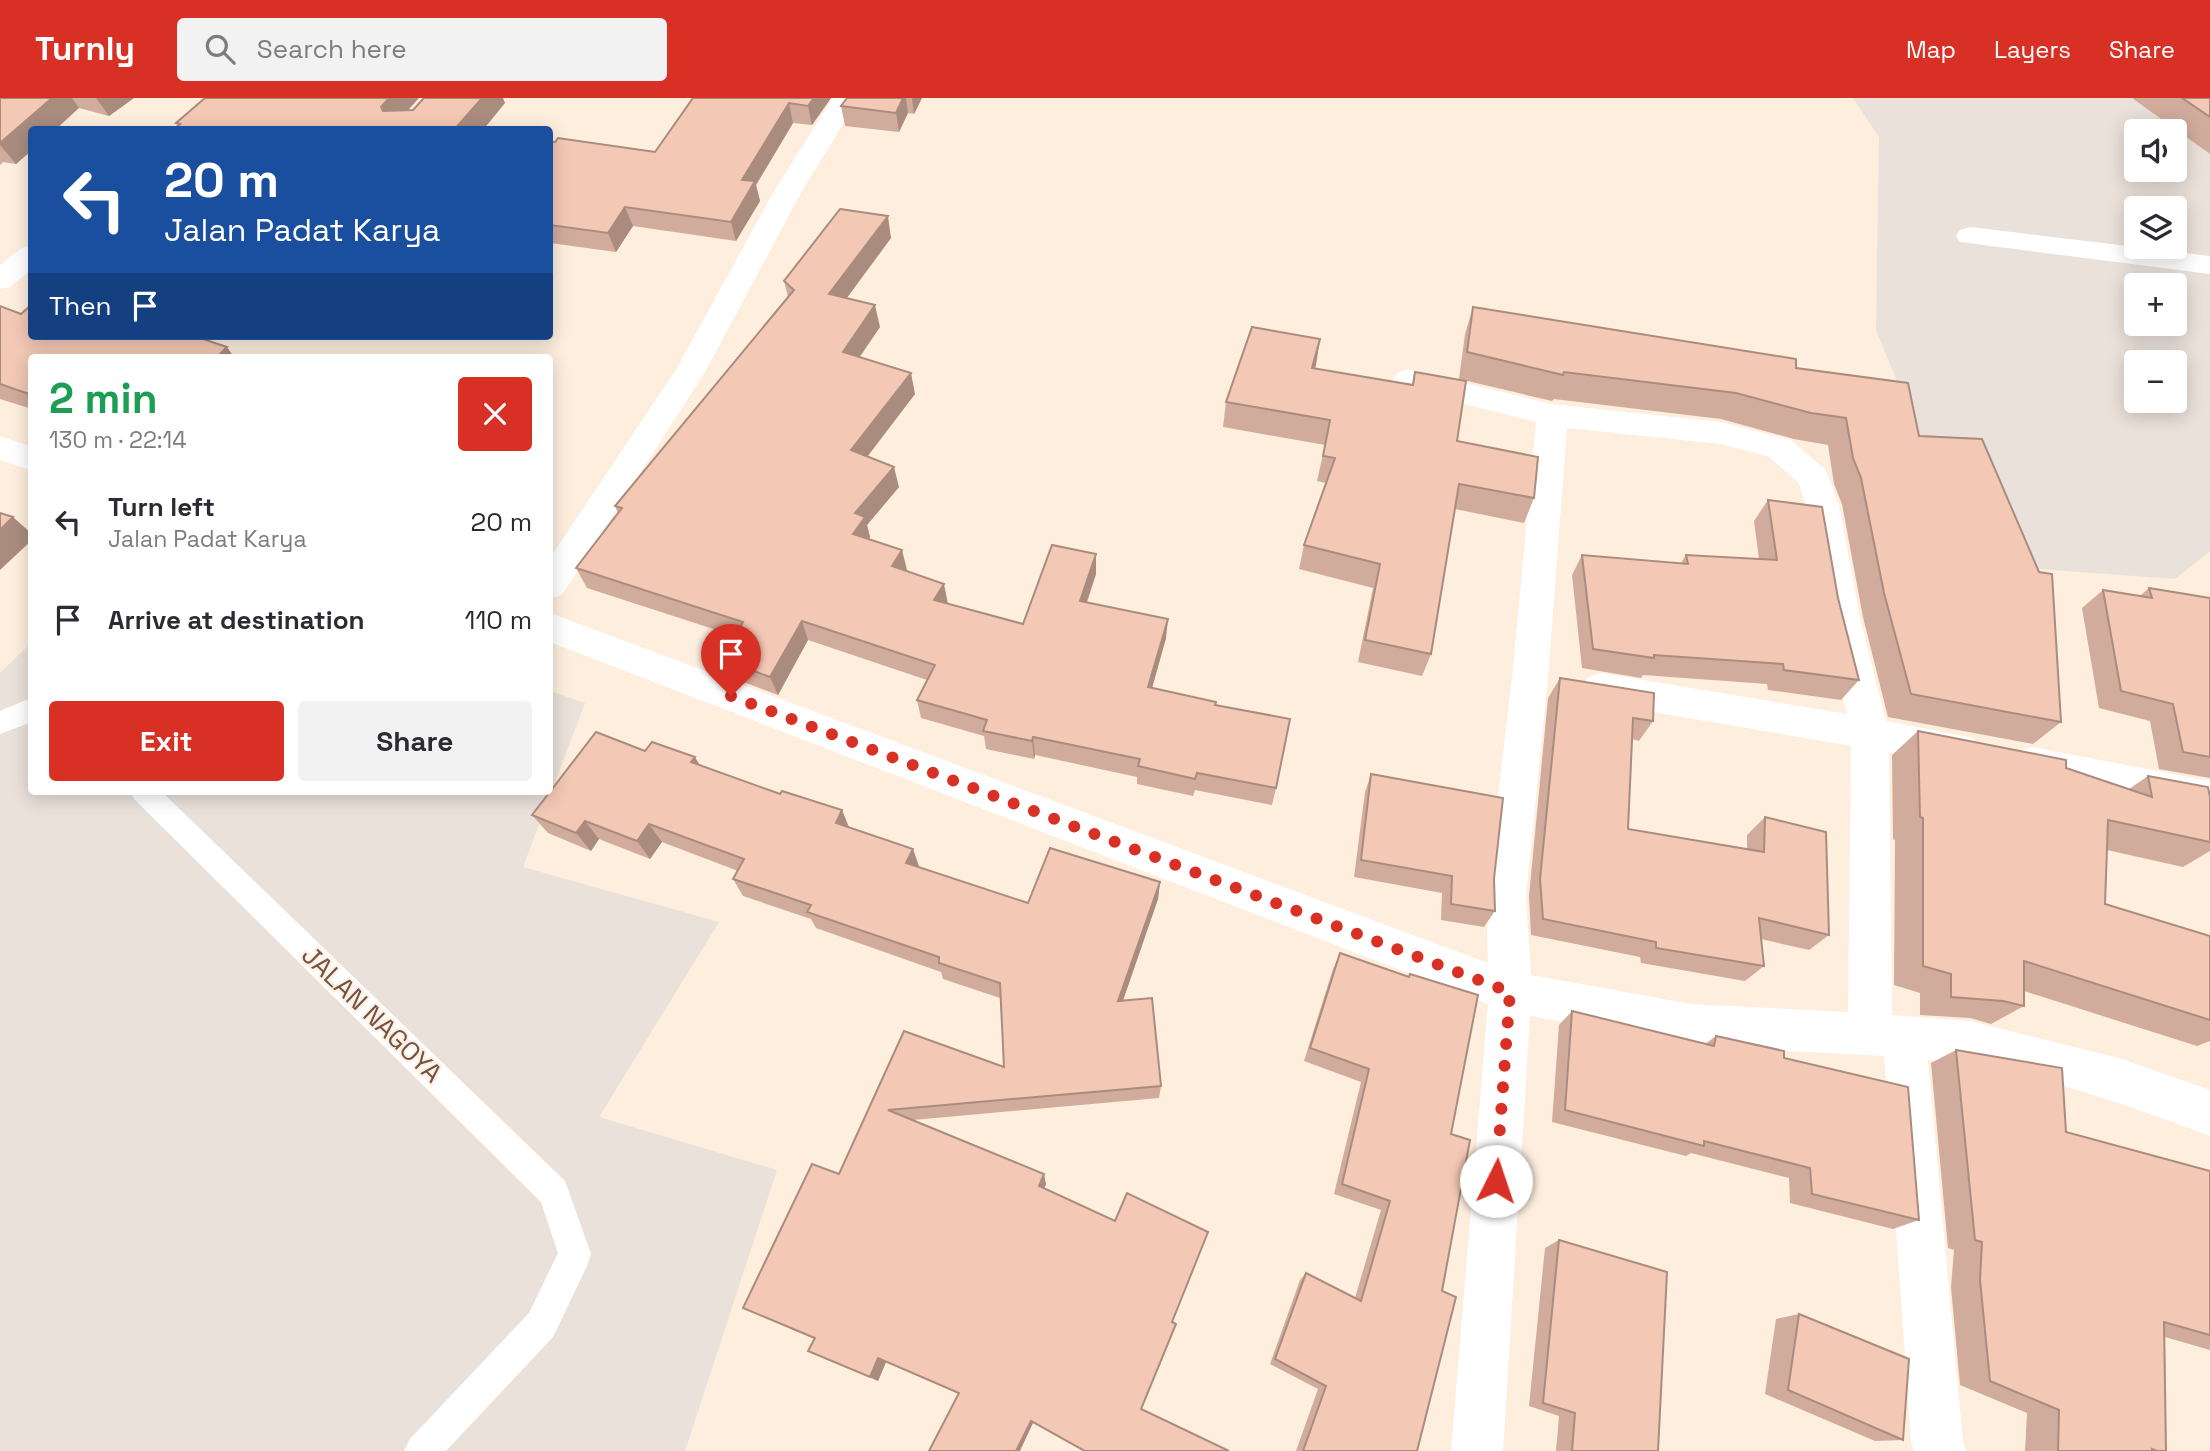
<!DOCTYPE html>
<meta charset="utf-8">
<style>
body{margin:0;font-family:"Space Grotesk",sans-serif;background:#f2f2f3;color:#2b2b33;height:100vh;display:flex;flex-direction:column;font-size:26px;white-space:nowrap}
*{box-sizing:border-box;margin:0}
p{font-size:23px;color:#7c7c81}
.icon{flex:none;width:38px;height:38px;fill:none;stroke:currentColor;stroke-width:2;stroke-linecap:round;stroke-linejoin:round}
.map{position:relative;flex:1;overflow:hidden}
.side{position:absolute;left:28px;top:256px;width:525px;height:441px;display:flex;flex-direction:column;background:#fff;border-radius:7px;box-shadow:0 4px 18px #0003}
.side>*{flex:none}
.top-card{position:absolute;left:28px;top:28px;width:525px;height:214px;border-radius:7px;box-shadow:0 4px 18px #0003;background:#1a4fa0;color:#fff;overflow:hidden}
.fabs{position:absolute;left:2124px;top:21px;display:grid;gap:14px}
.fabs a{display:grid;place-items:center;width:63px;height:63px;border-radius:7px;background:#fff;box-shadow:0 4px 18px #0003;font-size:35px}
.pin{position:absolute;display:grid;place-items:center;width:60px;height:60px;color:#fff;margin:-72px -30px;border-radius:50% 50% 50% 0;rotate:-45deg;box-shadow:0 0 7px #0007}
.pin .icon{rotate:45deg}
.me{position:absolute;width:77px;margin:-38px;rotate:4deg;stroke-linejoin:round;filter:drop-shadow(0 0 5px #0008)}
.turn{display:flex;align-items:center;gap:24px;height:147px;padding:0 21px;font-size:32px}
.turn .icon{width:91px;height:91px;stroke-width:2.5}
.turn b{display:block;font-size:49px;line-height:60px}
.then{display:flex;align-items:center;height:66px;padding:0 21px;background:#0003;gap:14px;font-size:26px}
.round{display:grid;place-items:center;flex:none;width:74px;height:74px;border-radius:7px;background:#f2f2f3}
.overview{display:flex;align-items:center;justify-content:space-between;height:119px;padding:0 21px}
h1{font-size:42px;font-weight:800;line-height:52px;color:#1e9e55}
.primary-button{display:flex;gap:14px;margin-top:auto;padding:14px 21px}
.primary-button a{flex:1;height:80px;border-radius:7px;background:#d93025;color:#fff;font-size:28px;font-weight:800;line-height:80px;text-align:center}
.primary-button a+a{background:#f2f2f3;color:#2b2b33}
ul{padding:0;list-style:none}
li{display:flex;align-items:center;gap:21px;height:98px;padding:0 21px}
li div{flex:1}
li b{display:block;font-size:26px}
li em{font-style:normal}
header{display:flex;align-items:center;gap:42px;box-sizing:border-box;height:98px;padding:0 35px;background:#d93025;color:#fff}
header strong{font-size:33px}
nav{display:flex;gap:38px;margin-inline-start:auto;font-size:24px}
.search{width:490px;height:63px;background:#f2f2f3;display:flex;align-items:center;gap:18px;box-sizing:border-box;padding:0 24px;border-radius:7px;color:#7c7c81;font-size:26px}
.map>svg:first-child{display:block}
.industrial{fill:#eae1da;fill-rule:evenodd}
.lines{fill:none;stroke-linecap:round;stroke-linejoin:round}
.lane{fill:#fff;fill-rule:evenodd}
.street{fill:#fff;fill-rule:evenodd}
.wall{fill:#d1ac9c}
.shaded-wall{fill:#aa8c7f}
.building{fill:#f3c8b5;stroke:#aa8c7f;stroke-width:2}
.route{stroke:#d93025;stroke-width:12;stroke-dasharray:0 21.6}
.labels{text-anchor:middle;stroke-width:5;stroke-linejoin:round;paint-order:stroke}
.street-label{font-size:26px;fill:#735246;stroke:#fff2e5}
</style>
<header>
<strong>Turnly</strong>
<div class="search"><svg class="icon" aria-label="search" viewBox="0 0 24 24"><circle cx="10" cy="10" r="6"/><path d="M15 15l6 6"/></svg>Search here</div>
<nav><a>Map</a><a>Layers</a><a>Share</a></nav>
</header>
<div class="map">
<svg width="2210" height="1353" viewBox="0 0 2210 1353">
<rect width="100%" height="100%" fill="#fdeede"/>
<!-- industrial -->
<g class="industrial">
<path d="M 1853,0 L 2210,0 L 2210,453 L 2175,481 L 1972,466 L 1876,232 L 1879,39 ZM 2137,33 L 2175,33 L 2175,72 L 2137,72 ZM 2137,110 L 2175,110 L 2175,149 L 2137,149 ZM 2137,187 L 2175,187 L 2175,226 L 2137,226 ZM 2137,264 L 2175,264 L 2175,303 L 2137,303 Z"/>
<polygon points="31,545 32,693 550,693 550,593 585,605 523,769 719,824 599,1019 777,1072 685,1353 0,1353 0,575"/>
</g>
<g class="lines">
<!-- lane -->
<g class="lane">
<polygon points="26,602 32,602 32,624 0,636 0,613"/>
<polygon points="130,693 161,693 565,1083 591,1156 587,1168 553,1239 446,1353 404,1353 410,1341 529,1215 558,1155 541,1104 134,701"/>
</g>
<!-- street -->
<g class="street">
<polygon points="833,0 859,0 802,93 705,274 562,497 550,500 550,460 677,270 774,93"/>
<polygon points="1970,129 2210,158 2210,176 1960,144 1956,138 1960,132"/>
<polygon points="32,147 32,171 10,189 0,191 0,167 22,150"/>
<path d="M 1408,271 L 1552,306 L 1721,324 L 1791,342 L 1825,371 L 1839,406 L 1860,520 L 1886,623 L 1973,640 L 1979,651 L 1973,662 L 1960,667 L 1889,655 L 1892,917 L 1970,923 L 2119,960 L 2210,992 L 2210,1038 C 2119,1004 2024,970 1928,962 L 1963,1344 L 1966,1353 L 1914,1353 L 1911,1344 L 1884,958 L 1691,948 L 1530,918 L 1503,1353 L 1451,1353 L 1488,906 L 550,544 L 550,515 L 1488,865 L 1486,798 L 1512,580 L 1536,324 L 1397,289 L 1393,282 L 1397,275 ZM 1567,330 L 1721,346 L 1769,359 L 1799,385 L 1805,406 L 1824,520 L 1847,616 L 1601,575 L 1588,579 L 1583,590 L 1588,601 L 1601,605 L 1851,648 L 1848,914 L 1691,906 L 1531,877 L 1526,798 L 1548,580 Z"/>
<polygon points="0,338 32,349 32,373 0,362"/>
<polygon points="2032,649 2210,683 2210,717 2018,677 2013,665 2018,653"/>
</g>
</g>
<!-- wall -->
<g class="wall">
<polygon points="0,0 134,0 109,18 79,10 32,32 32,52 16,66 3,64 0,67"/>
<polygon points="693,0 831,0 812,27 793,25 756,87 760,103 736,143 633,128 616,154 550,145 550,44 655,54"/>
<polygon points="847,0 922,0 914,16 908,15 899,34 845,28 841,8"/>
<polygon points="2132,0 2210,0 2210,56"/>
<polygon points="891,140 847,200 880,229 860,259 915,296 868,358 899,389 867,427 870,439 869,441 902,452 906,473 948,506 1023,526 1096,476 1087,505 1166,540 1152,590 1215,607 1276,690 1272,707 1195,692 1193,698 1137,686 1137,679 1035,657 1034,661 986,651 984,638 921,620 917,602 927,582 808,542 778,597 730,579 721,561 735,538 587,490 576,470 618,415 615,408 788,199 784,183"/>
<polygon points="0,208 21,216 32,259 32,311 0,301"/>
<polygon points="1473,209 1796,270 1919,338 2061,624 2033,646 1888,619 1863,519 1842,406 1834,386 1828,347 1794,341 1721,321 1554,301 1552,303 1459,281 1465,236"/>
<polygon points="422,238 494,238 492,241 424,241"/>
<polygon points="1314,271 1412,286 1415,274 1457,343 1534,400 1524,425 1455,411 1431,556 1422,578 1358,564 1373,490 1299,471 1304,447 1326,385 1317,383 1325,347 1223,329 1226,304"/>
<polygon points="1768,402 1838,500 1859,582 1841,602 1768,592 1767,586 1643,577 1641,580 1582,570 1572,477 1582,457 1681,465 1686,457 1759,461 1754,423"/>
<polygon points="2149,490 2210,500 2210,680 2159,671 2150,623 2099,610 2082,510 2103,492 2140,498"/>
<polygon points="1560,580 1653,623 1639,643 1632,641 1628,731 1747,751 1747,737 1765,719 1829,837 1809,852 1761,841 1764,868 1745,883 1641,865 1640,859 1531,837 1529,798 1548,600"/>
<polygon points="1918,633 2066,670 2129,691 2148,678 2210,699 2210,753 2183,769 2107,752 2105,806 2210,838 2210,943 2197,948 2024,893 2024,908 1991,926 1970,920 1920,917 1920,895 1894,887 1895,742 1893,741 1892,657"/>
<polygon points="645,653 700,667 780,696 842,712 849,729 913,751 918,769 1028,805 1160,784 1158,801 1123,902 1161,988 1159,1000 913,1022 1046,1086 1044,1090 1172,1224 1141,1311 1229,1353 1083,1353 1033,1325 959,1296 886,1264 878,1283 819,1258 814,1241 743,1210 839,1076 904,933 1004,969 1000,900 943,881 941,874 816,830 811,821 743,798 733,781 738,773 662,744 650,761 599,741 591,753 548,735 532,717"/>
<polygon points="1371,676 1494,781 1495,813 1484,829 1441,822 1442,795 1354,779 1365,694"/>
<polygon points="1340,855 1408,879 1410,876 1451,1036 1442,1193 1417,1353 1296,1353 1318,1291 1270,1266 1300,1182 1306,1175 1355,1200 1381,1112 1334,1096 1361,984 1304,963 1333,871"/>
<polygon points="1572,913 1705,946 1716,938 1784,960 1919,1122 1893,1131 1790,1105 1789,1080 1691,1055 1686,1058 1552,1024 1559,927"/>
<polygon points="1956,952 2066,1034 2210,1073 2210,1252 2165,1239 2166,1353 2025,1353 2027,1315 1960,1287 1951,1189 1954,1152 1948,1150 1931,965"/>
<polygon points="1559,1142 1658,1353 1556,1353 1559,1318 1529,1308 1545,1150"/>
<polygon points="1799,1216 1903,1342 1875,1343 1765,1296 1776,1221"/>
</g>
<!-- shaded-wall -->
<g class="shaded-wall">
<polygon points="52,0 72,0 79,10 55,32 32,32 32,52 16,66 0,47 0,45"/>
<polygon points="96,0 134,0 109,18"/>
<polygon points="389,0 419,0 392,30 381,9"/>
<polygon points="482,0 503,0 505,5 483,32 454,32"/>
<polygon points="814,0 831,0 812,27 808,8"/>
<polygon points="903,0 906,0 908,15 899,34 896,15"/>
<polygon points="912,0 922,0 914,16"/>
<polygon points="789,5 793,25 756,87 760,103 736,143 731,124 742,82"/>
<polygon points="625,109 633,128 616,154 608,135"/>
<polygon points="888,118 891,140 834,217 829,196"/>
<polygon points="875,207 880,229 848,275 843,254"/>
<polygon points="1320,241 1316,267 1308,296 1312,270"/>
<polygon points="227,249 234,259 217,259"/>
<polygon points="911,275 915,296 856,373 851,352"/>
<polygon points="894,369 899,389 867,427 870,439 858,456 853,436 855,415"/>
<polygon points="13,419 32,436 32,442 0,472 0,432"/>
<polygon points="902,452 907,472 896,488 892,468"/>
<polygon points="1096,456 1096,476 1080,523 1080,503"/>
<polygon points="944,486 948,506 934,502"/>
<polygon points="1168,521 1166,540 1147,608 1148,589"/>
<polygon points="802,523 808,542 778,597 770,579"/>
<polygon points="1033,639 1035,657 1034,661 1032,643"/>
<polygon points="695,659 706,678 691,664"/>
<polygon points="842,712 849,730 836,725"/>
<polygon points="585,723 599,741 591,753 576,735"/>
<polygon points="649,726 662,744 650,761 637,743"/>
<polygon points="913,751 919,768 912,783 906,765"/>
<polygon points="1160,784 1158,801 1118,917 1118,903"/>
<polygon points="1044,1076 1046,1086 1041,1098 1039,1088"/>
<polygon points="878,1260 886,1264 878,1283 870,1279"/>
<polygon points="1031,1323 1033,1325 1020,1353 1016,1353"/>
</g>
<!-- building -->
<g class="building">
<polygon points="0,0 52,0 0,45"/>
<polygon points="205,0 389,0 381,9 383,13 413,12 424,0 482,0 454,32 173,32 180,26 176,25"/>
<polygon points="693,0 814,0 808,8 789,5 742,82 755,83 731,124 625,109 608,135 550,127 550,44 555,44 558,40 655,54"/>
<polygon points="847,0 903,0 896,15 841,8"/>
<polygon points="2182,0 2210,0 2210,19"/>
<polygon points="840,111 888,118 829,196 875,207 843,254 911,275 851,352 894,369 855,415 865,419 853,436 902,452 892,468 944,486 934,502 1023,526 1052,447 1096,456 1080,503 1168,521 1148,589 1216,604 1215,607 1290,621 1276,690 1197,675 1195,681 1138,668 1140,661 1033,639 1032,643 983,633 987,622 917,602 935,567 802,523 770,579 721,561 743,524 576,470 622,410 615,408 794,192 784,183"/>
<polygon points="32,206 32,238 194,238 227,249 217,259 32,259 32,297 0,286 0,208 21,216"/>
<polygon points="1473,209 1796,261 1796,270 1908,285 1919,338 1982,341 2039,474 2052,476 2061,624 1911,596 1884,495 1861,380 1853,360 1846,320 1811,315 1736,295 1564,274 1563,277 1467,254"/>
<polygon points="1252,229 1320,241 1312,270 1413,287 1415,274 1466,283 1457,343 1538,359 1534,400 1459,386 1431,556 1365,542 1380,466 1304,447 1335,360 1323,358 1330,322 1226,304"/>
<polygon points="1768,402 1822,409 1838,500 1859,582 1784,572 1783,566 1654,557 1654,560 1593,551 1582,457 1688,466 1686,457 1777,462"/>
<polygon points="0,415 13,419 0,432"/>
<polygon points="2149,490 2210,500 2210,659 2183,654 2173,606 2121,593 2103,492 2152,500"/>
<polygon points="1560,580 1654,595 1653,623 1633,620 1628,731 1764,754 1765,719 1826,734 1829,837 1759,820 1764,868 1656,850 1656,844 1543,821 1540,781"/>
<polygon points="1918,633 2066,662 2066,670 2152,699 2148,678 2208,689 2210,699 2210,744 2108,722 2105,806 2210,838 2210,922 2024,863 2024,908 2003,903 1951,899 1951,876 1923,868 1923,720 1920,719"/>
<polygon points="596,634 645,653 652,644 695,659 691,664 780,696 782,693 842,712 836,725 913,751 906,765 1028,805 1050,750 1160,784 1118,903 1152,900 1161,988 888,1012 1044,1076 1039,1088 1115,1123 1127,1095 1208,1134 1172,1224 1176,1226 1141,1311 1229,1353 1085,1353 1031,1323 1016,1353 929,1353 959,1295 878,1260 870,1279 808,1253 815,1240 743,1210 812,1066 839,1076 904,933 1004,969 1000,885 939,865 939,859 807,814 811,807 733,781 744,761 649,726 637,743 585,723 576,735 532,717"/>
<polygon points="1371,676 1503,700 1494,781 1495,813 1451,806 1452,778 1361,762"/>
<polygon points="1340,855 1409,879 1410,876 1478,897 1451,1036 1470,1042 1442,1193 1456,1199 1417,1353 1303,1353 1326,1288 1275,1261 1306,1175 1361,1203 1390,1103 1342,1086 1369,971 1310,950"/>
<polygon points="1572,913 1714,948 1716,938 1784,953 1784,960 1908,989 1919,1122 1812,1096 1810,1070 1704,1043 1704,1048 1565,1012"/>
<polygon points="1956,952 2062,970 2066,1034 2210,1073 2210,1237 2164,1224 2166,1353 2157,1353 2152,1351 2152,1353 2058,1353 2059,1312 1990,1283 1980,1182 1982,1144 1975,1142"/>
<polygon points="1559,1142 1667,1174 1658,1353 1572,1353 1575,1315 1543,1305"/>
<polygon points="1799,1216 1909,1261 1903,1342 1788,1292"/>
</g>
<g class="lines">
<!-- route -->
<polyline class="route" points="731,598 1510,894 1496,1083"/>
</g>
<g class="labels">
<!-- street labels -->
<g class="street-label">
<text transform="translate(372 916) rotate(44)" y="9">JALAN NAGOYA</text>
</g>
</g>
</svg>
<div class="fabs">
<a><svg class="icon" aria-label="sound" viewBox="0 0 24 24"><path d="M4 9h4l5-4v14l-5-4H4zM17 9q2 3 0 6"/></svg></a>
<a><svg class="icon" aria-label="layers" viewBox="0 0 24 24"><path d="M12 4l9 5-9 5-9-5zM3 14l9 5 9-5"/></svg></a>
<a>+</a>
<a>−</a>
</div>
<div class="pin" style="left:731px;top:598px;background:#d93025"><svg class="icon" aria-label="arrive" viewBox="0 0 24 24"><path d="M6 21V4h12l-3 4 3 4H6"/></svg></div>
<svg class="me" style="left:1496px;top:1083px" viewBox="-20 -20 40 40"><circle r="19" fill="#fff"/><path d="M0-13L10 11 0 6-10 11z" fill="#d93025"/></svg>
<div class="top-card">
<div class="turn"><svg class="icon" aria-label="left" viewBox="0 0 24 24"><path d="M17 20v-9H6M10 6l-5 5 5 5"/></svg><div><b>20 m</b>Jalan Padat Karya</div></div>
<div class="then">Then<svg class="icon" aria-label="arrive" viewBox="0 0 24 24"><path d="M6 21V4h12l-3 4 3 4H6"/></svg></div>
</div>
<section class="side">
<div class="overview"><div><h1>2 min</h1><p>130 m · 22:14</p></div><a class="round" style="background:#d93025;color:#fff"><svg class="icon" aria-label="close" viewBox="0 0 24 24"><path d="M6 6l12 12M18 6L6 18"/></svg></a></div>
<ul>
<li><svg class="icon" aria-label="left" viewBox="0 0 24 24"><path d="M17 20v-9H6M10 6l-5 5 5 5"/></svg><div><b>Turn left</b><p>Jalan Padat Karya</p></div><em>20 m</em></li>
<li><svg class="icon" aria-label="arrive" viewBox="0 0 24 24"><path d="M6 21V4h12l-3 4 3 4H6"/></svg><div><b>Arrive at destination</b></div><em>110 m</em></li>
</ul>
<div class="primary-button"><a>Exit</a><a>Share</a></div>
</section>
</div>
